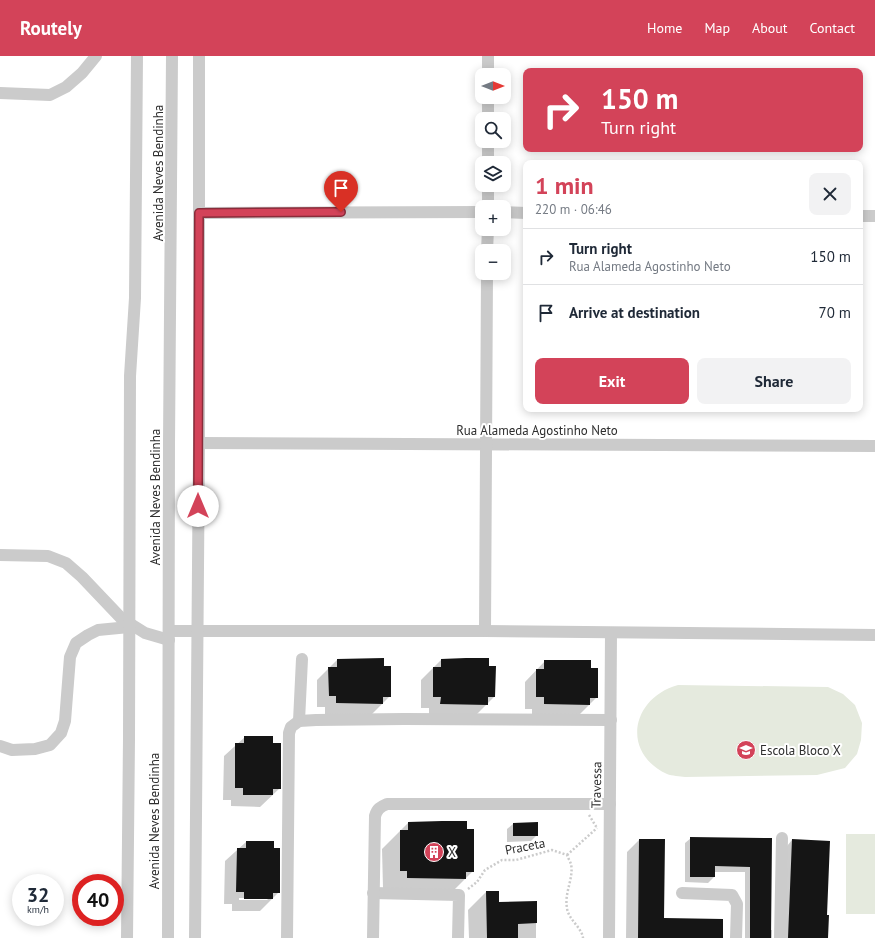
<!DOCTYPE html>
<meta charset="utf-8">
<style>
body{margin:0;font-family:"PT Sans",sans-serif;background:#f2f2f3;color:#1f2937;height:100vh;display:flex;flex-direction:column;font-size:15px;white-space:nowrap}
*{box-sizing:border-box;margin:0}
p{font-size:13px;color:#747a83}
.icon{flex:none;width:22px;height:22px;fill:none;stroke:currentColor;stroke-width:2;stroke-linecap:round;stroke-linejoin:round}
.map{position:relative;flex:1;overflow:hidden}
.details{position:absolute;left:523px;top:104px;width:340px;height:252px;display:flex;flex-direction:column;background:#fff;border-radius:8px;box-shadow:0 2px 10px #0003}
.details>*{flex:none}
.guide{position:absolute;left:523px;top:12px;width:340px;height:84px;border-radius:8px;box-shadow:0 2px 10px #0003;background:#d34359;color:#fff;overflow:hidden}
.needle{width:26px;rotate:90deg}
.fabs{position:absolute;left:475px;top:12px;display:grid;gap:8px}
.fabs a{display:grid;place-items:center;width:36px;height:36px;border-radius:8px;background:#fff;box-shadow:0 2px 10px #0003;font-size:20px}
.speed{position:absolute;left:12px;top:818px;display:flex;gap:8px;font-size:20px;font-weight:700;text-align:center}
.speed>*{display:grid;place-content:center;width:52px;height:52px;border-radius:50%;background:#fff;box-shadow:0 2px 10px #0003;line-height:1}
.speed small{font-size:10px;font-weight:400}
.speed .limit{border:6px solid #d22;background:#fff;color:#111}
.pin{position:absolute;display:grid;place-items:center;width:34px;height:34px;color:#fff;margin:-41px -17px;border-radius:50% 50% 50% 0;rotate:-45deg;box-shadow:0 0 4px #0007}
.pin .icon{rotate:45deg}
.me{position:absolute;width:44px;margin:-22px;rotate:0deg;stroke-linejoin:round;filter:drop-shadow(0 0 3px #0008)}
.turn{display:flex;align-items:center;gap:14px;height:84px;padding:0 12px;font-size:18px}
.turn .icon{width:52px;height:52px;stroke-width:2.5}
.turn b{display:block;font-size:28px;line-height:34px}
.round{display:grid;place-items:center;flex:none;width:42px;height:42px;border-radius:8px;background:#f2f2f3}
.headline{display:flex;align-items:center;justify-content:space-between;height:68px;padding:0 12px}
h1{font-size:24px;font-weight:800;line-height:30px;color:#d34359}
.cta{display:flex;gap:8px;margin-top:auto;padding:8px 12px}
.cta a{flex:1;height:46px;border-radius:8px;background:#d34359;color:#fff;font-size:16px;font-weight:800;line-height:46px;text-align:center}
.cta a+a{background:#f2f2f3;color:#1f2937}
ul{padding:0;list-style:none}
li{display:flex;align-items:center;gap:12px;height:56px;padding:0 12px;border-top:1px solid #e0e1e3}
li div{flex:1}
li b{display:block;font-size:15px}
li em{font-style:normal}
header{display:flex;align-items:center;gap:24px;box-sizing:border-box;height:56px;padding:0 20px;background:#d34359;color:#fff}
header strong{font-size:19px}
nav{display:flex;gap:22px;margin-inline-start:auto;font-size:14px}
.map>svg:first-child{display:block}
.garden{fill:#e5eade}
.shadow{fill:#0003;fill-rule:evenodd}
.building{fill:#151515}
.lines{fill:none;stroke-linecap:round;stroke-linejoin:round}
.path{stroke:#cbcbcb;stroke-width:2.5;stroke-dasharray:2 2;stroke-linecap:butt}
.minor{stroke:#cbcbcb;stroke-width:12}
.route-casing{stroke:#892c3a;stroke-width:10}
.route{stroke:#d34359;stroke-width:7}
.labels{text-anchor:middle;stroke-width:4;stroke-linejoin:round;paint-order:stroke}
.street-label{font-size:13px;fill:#2e2e2e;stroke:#fff}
.poi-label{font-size:13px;fill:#2e2e2e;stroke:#fff;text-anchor:start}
</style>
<header>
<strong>Routely</strong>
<nav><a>Home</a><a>Map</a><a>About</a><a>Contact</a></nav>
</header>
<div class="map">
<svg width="875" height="882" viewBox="0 0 875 882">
<rect width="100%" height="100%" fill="#fff"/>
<!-- garden -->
<g class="garden">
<path d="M 678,629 L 828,631 L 843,638 L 855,649 L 862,667 L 861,684 L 857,698 L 845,712 L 817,719 L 685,721 C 680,720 672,720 667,718 C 621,697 631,642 678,629 Z"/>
<rect x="846" y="778" width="29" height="80"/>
</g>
<!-- shadow -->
<g class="shadow">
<polygon points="337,604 383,611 390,640 370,660 325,659 325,651 317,651 317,624"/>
<polygon points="441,604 495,611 494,641 475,660 429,660 429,652 421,652 421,624"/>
<polygon points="545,605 590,613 597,641 577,661 532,660 532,653 525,653 525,626"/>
<polygon points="245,681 280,732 260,751 231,750 231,744 223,744 224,700"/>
<polygon points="408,767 466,774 473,815 448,840 383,832 382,793"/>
<polygon points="513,768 537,779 531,785 507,786 507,773"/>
<polygon points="691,782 771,783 770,874 772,874 772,882 745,882 745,816 714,816 714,821 708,827 685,826 685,787"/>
<polygon points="639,784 663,863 722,882 626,882 627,796"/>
<polygon points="792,784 826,860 827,882 782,882 787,790"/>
<path d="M 246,786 L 279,836 L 260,855 L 232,855 L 232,848 L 224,848 L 225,805 ZM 239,842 L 269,842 L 267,844 L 239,844 Z"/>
<polygon points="486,836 498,836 498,847 536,846 536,882 469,882 468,854"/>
</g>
<!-- building -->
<g class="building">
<polygon points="384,602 384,610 391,610 391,641 383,641 383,648 336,647 336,640 329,640 328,611 337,611 337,603"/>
<polygon points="466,602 489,602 489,610 496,610 495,641 488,641 488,649 440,648 441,641 433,641 433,611 441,611 441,603"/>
<polygon points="544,604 591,604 591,612 598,612 598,642 590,642 590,649 544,648 544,641 536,641 536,613 544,613"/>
<polygon points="244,680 273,680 273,687 281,687 281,733 273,733 273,739 243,739 243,732 235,732 235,687 244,687"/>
<polygon points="442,765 467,765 467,773 474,773 474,816 466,816 466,823 407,822 407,815 400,815 400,774 408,774 408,766"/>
<polygon points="538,766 538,780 513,780 513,767"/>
<polygon points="690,781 772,782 771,882 750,882 750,811 715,810 715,821 690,821"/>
<polygon points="639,783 665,783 664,862 723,863 723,882 638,882"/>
<polygon points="792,783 830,785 827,859 829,859 828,882 788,882"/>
<polygon points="246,785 274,785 274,792 280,792 280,837 273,837 273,843 244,843 244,836 236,836 237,792 246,792"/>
<polygon points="486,835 499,835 499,846 537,845 537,867 518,868 518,882 487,882"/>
</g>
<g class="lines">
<!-- path -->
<g class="path">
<polyline points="589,759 597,772"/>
<polyline points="567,799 597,772"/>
<path d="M 468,833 L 477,826 L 485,814 L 502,804 L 516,804 L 552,794 L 567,799 C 568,802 570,805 571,808 C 574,822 564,837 567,852 C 568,863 582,872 583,882"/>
</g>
<!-- minor -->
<g class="minor">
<polyline points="488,19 488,0"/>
<polyline points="0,37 50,39 66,31 82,17 96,0"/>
<polyline points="488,63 488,41"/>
<polyline points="488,107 488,85"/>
<polyline points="488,151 488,129"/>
<polyline points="504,156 526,157"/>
<polyline points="199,157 482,156"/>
<polyline points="860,160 875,160"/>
<polyline points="487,195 488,173"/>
<polyline points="199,387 875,390"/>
<polyline points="0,499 48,500 66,507 82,521 121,562 145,577 169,584"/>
<polyline points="169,575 485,575 875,579"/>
<polyline points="485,575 487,217"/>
<polyline points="299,665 302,603"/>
<polyline points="0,690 12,694 35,693 50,689 61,677 65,665 70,601 76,587 88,579 98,574 129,571"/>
<polyline points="373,837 459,839 458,882"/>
<polyline points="682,837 732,839 737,848 736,882"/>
<polyline points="127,882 129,683 130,320 135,242 137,0"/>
<polyline points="168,882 169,387 172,0"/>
<polyline points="195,882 199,387 199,0"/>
<polyline points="287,882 289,677 291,671 299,665 316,664 404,663 611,664"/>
<path d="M 373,882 L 375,760 C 377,753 380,751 387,748 L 610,748"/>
<polyline points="609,882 611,577"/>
<polyline points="780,882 782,782"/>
</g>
</g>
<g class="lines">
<defs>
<polyline id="route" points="198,450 199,157 341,156"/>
</defs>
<!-- route casing -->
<use href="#route" class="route-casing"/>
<!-- route -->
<use href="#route" class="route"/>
</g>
<!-- icons -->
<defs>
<symbol id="school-disc" viewBox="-11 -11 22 22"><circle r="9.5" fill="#d34359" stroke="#fff"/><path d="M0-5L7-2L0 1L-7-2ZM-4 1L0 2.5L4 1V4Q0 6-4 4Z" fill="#fff"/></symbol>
<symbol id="building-disc" viewBox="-11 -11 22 22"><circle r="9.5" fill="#d34359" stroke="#fff"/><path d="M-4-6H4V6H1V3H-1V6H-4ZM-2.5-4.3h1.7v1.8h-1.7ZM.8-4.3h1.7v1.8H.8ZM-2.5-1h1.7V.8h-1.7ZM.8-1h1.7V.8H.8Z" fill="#fff"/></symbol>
</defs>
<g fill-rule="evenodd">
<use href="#school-disc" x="735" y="683" width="22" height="22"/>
<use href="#building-disc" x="423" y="785" width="22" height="22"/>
</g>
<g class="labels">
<!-- street labels -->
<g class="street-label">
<text transform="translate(158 117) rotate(-90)" y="5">Avenida Neves Bendinha</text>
<text x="537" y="379">Rua Alameda Agostinho Neto</text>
<text transform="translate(155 441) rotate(-90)" y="5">Avenida Neves Bendinha</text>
<text transform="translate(596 729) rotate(-89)" y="5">Travessa</text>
<text transform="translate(154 765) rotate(-90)" y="5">Avenida Neves Bendinha</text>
<text transform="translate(525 790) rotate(-11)" y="5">Praceta</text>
</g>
<!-- poi labels -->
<g class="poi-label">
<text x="760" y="699">Escola Bloco X</text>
<text x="448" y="801">X</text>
</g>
</g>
</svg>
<div class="fabs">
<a><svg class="needle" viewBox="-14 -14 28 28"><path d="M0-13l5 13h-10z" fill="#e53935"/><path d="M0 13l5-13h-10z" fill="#747a83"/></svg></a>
<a><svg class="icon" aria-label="search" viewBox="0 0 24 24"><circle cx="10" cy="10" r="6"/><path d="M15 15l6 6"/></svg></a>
<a><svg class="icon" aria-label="layers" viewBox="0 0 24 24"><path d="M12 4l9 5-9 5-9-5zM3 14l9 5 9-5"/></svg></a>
<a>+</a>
<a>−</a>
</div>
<div class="speed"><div>32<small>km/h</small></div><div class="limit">40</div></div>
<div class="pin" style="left:341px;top:156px;background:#d93025"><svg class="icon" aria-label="arrive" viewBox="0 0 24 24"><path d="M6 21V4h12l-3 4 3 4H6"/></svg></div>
<svg class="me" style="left:198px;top:450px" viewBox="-20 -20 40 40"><circle r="19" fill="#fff"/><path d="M0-13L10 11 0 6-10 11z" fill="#d34359"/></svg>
<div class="guide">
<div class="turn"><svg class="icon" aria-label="right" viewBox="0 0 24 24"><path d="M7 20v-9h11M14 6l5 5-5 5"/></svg><div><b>150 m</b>Turn right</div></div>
</div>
<section class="details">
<div class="headline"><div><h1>1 min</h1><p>220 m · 06:46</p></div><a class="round"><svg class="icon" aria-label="close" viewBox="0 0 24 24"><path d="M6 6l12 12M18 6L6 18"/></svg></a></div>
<ul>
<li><svg class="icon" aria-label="right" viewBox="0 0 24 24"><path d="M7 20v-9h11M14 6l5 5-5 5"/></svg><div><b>Turn right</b><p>Rua Alameda Agostinho Neto</p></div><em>150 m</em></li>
<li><svg class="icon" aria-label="arrive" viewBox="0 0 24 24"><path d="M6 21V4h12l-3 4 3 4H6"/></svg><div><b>Arrive at destination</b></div><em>70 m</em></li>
</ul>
<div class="cta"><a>Exit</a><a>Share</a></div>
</section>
</div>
